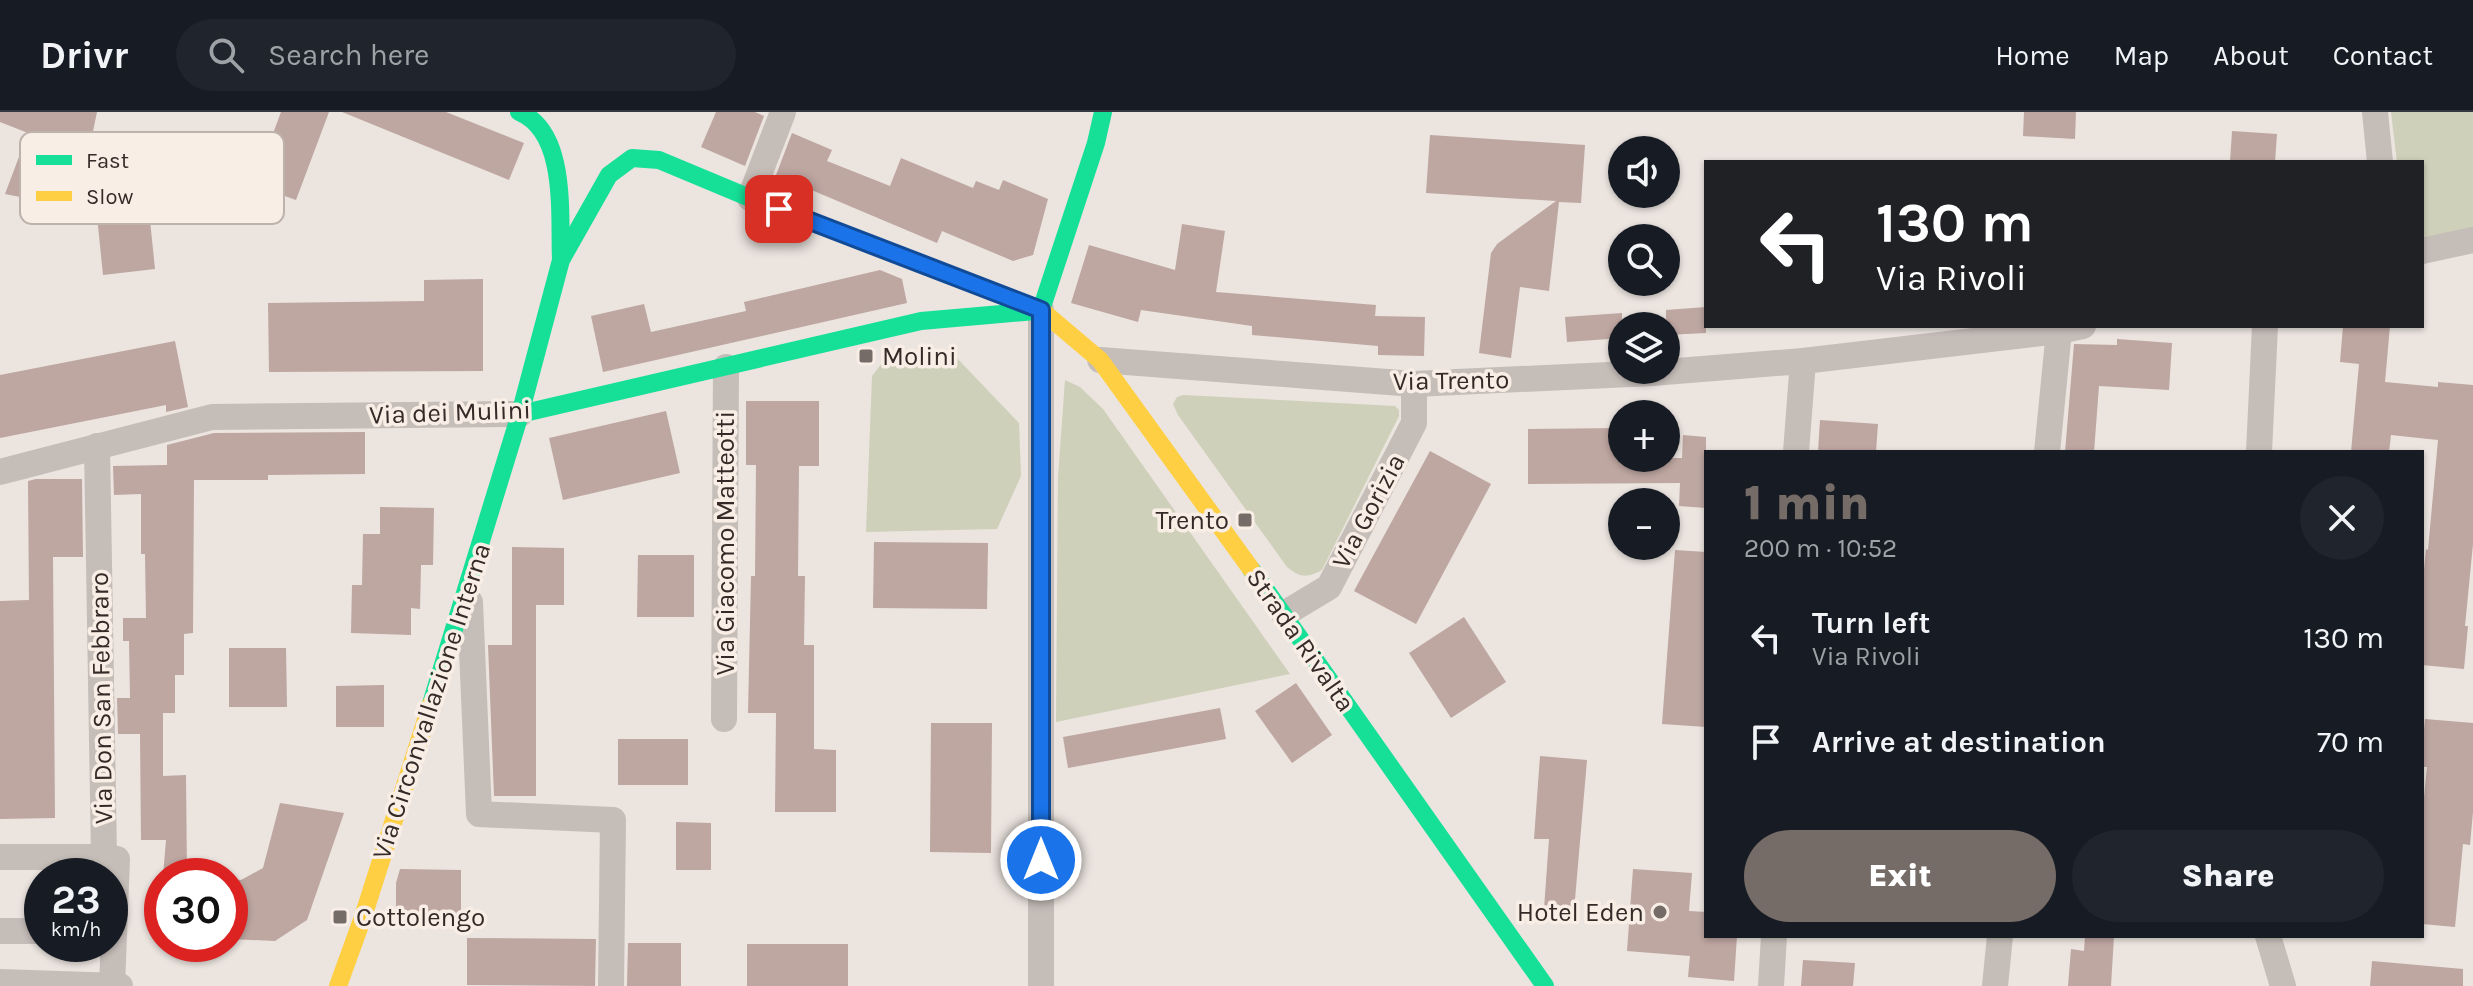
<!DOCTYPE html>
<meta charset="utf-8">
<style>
body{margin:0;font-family:Karla,sans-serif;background:#20242c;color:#f1f3f6;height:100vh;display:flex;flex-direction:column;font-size:30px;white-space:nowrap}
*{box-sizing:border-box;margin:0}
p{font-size:26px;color:#9ea1a6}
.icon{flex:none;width:44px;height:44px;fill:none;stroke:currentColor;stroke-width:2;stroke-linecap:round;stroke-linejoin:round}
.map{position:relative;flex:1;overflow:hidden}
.side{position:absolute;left:1704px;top:338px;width:720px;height:488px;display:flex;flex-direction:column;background:#171b24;border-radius:0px;box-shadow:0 2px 6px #0004}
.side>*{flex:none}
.banner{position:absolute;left:1704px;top:48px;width:720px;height:168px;border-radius:0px;box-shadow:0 2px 6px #0004;background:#202124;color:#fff;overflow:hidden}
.fabs{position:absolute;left:1608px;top:24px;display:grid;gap:16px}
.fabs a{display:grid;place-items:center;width:72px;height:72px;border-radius:50%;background:#171b24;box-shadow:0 2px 6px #0004;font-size:40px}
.speed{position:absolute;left:24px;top:746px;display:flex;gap:16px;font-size:40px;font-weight:700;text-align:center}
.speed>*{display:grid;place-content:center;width:104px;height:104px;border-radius:50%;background:#171b24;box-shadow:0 2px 6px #0004;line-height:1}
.speed small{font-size:20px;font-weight:400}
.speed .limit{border:12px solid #d22;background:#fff;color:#111}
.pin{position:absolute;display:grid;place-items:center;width:68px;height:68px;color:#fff;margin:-34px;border-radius:16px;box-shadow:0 4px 12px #0006}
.me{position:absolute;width:88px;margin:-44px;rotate:0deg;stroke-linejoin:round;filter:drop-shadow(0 0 6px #0008)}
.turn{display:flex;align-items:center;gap:28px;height:168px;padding:0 40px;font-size:36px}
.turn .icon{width:104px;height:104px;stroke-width:2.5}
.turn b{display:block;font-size:56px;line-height:68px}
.round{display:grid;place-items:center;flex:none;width:84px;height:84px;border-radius:42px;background:#20242c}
.head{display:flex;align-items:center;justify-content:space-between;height:136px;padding:0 40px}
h1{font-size:48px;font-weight:800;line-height:60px;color:#756b67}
.primary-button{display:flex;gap:16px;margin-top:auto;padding:16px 40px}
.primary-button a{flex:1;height:92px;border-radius:48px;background:#756b67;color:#fff;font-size:32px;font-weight:800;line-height:92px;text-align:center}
.primary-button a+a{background:#20242c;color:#f1f3f6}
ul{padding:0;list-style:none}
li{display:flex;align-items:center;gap:24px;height:104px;padding:0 40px}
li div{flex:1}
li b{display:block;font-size:30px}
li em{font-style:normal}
header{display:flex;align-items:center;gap:48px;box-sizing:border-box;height:112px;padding:0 40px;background:#171b24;border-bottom:2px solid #363941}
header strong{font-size:38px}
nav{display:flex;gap:44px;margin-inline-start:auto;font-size:28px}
.search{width:560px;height:72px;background:#20242c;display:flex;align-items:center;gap:20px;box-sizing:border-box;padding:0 28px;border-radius:44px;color:#9ea1a6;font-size:30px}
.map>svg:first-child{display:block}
.green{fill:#ced0b9}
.building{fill:#bea6a1}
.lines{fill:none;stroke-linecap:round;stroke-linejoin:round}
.street{stroke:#c5bdb8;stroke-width:26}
.fast{stroke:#16e098;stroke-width:18}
.slow{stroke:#ffcf43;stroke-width:18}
.route-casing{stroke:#114b97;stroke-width:20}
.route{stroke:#1a73e8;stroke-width:14}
.poi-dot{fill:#756b67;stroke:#f9eee5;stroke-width:3}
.labels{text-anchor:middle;stroke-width:7;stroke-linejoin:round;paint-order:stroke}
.poi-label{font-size:26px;fill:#352a27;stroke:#f9eee5;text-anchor:start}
.street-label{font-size:26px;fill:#352a27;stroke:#f9eee5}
.key{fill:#f9eee5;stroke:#beb3ac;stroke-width:2}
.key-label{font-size:22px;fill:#352a27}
</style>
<header>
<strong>Drivr</strong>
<div class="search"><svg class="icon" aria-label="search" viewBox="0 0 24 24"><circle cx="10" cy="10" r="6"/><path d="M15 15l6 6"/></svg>Search here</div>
<nav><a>Home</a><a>Map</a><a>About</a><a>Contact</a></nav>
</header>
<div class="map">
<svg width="2473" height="874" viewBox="0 0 2473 874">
<rect width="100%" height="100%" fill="#ebe4df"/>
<!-- green -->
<g class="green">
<polygon points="2391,0 2473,0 2473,116 2422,128 2422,50 2397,50"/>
<polygon points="953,242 1019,311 1021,364 997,417 866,420 872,264 886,246"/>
<polygon points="1065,268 1080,275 1103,297 1290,562 1056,610 1058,365"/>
<path d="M 1183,283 L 1395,294 L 1399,298 L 1399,304 L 1322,458 C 1307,466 1300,466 1287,455 L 1178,303 L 1173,292 L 1177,285 Z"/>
</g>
<!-- building -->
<g class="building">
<polygon points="0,0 97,0 77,96 5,82 28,21 0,10"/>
<polygon points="281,0 329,0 296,88 254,73"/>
<polygon points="342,0 446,0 524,31 509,68"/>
<polygon points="716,0 755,0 764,4 745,54 701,35"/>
<polygon points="2024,0 2076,0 2075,27 2023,24"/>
<polygon points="2232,19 2277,22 2275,50 2230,50"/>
<polygon points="792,21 832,38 827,49 890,74 901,46 973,76 976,69 999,78 1003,68 1048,87 1033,143 1013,149 942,119 937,131 776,63"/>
<polygon points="1430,23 1585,33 1581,91 1559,90 1549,179 1520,175 1511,246 1479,241 1491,141 1497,132 1556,89 1426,81"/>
<polygon points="148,89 155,157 103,163 96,94"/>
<polygon points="1182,112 1225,119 1216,180 1376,193 1375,204 1425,205 1424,244 1378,243 1378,234 1252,223 1252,214 1141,198 1138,210 1071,191 1089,133 1175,158"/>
<polygon points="880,158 902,167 907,191 603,260 591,204 644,192 651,220 746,199 744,190"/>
<polygon points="483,167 483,259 269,260 268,191 424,189 424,168"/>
<polygon points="1706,195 1706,221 1666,223 1666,198"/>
<polygon points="1622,201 1622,226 1567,230 1565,205"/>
<polygon points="2343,214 2390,214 2385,270 2438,275 2438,270 2473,273 2473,432 2465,514 2468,514 2464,557 2422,553 2422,479 2426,437 2428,438 2438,328 2391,323 2389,340 2351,340 2359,252 2340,250"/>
<polygon points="2117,227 2172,231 2169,278 2099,274 2094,340 2065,340 2074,232 2117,233"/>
<polygon points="175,229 188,295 166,300 166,293 0,326 0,263"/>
<polygon points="746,289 819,289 819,354 799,354 798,464 805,464 804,533 814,533 814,637 836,638 836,700 775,700 776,601 748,601 751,464 755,464 756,353 746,353"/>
<polygon points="666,299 680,361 563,388 549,326"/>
<polygon points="1820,308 1878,312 1876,340 1818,340"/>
<polygon points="1622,316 1622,346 1682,346 1683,323 1706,325 1706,396 1679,394 1680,371 1528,372 1528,317"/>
<polygon points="365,320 365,362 268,363 268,368 194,368 193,521 184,522 184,563 175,563 175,601 163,601 163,664 186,663 187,764 163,764 166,728 141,728 140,622 118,622 117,586 130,586 129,529 123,529 123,506 146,506 145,442 141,442 141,382 114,383 113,354 167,353 167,333 214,321"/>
<polygon points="1430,339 1491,372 1416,512 1354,479"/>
<polygon points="36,367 82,367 83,445 53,445 55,706 0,707 0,489 29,488 28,369"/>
<polygon points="380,395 434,396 433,453 421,453 420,497 411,496 411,523 351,521 352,473 362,473 363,422 380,422"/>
<polygon points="874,430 988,431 987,497 873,496"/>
<polygon points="512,435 564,436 564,493 536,493 536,684 494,684 488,533 512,533"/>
<polygon points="1675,438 1706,440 1706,615 1662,612"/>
<polygon points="638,443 694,443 694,505 637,505"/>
<polygon points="1464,505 1506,570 1451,606 1409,541"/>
<polygon points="229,536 286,536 287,595 229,595"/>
<polygon points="1296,571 1332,623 1292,651 1255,599"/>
<polygon points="384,573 384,615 336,615 336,574"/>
<polygon points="1220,596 1226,627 1068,656 1063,625"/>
<polygon points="2425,607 2473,611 2473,700 2470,733 2463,732 2455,815 2422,812 2422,705 2427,655 2422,655 2422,640"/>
<polygon points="931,611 992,611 991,741 930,740"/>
<rect x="618" y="627" width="70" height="46"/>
<polygon points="1540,644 1587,648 1574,799 1544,797 1549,727 1534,727"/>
<polygon points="280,691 344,701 307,808 275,829 230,827 230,767 241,768 263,756"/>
<polygon points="676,710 711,711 711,758 676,758"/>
<polygon points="400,757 461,758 461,805 396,804 396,771"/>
<polygon points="1633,757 1692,761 1689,799 1706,800 1706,824 1737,824 1734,869 1688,865 1690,844 1627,839"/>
<polygon points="2085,824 2114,824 2111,874 2068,874 2071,837 2084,839"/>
<polygon points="467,826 596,827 595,874 467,873"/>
<polygon points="628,831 681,831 681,874 627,874"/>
<rect x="747" y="832" width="101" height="42"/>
<polygon points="1803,848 1855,851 1853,874 1801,874"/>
<polygon points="2372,849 2463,857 2463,874 2370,874"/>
</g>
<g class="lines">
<!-- street -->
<g class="street">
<polyline points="2375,0 2380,50"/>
<polyline points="750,86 783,0"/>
<polyline points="2422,139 2473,128"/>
<polyline points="1041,198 1041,874"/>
<polyline points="1100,248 1414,272 1652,261 1803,249 2059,219 2083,214"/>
<polyline points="97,334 104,745 117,747 112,874"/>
<polyline points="1796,340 1803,249"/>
<polyline points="2047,340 2059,219"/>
<polyline points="2259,340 2265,214"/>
<polyline points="0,360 212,305 520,302"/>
<polyline points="470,490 479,702 613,708 611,874"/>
<polyline points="1284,502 1329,475 1414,311 1414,272"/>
<polyline points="724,607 726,255"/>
<polyline points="0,745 104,745"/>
<polyline points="0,819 42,819"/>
<polyline points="2268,824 2283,874"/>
<polyline points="0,870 120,874"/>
<polyline points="1771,874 1774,824"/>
<polyline points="1995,874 2000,824"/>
</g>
<!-- fast -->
<g class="fast">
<path d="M 519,0 C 568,20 559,104 561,148"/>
<polyline points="1041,198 1096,31 1103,0"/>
<polyline points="520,302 921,209 1036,199"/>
<polyline points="1251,457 1545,874"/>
<polyline points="431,592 520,302 561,148 609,63 632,46 659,48 750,86 1007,185"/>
</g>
<!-- slow -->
<g class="slow">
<polyline points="1007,185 1041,198 1100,248 1251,457"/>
<polyline points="338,874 363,805 431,592"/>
</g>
</g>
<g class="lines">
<defs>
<polyline id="route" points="779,97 1041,198 1041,748"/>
</defs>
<!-- route casing -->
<use href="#route" class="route-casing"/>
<!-- route -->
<use href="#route" class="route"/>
</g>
<!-- markers -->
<g class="poi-dot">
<rect x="858" y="236" width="16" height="16" rx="4"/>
<rect x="1237" y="400" width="16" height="16" rx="4"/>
<circle cx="1660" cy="800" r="8"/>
<rect x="332" y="797" width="16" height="16" rx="4"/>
</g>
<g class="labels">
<!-- poi labels -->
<g class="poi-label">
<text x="882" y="253">Molini</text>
<text x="1229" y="417" text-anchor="end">Trento</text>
<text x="1644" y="809" text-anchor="end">Hotel Eden</text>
<text x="356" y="814">Cottolengo</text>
</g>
<!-- street labels -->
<g class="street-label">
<text transform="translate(1451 268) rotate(-1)" y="9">Via Trento</text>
<text transform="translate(450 300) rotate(-2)" y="9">Via dei Mulini</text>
<text transform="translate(1368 399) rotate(-62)" y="9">Via Gorizia</text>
<text transform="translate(725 431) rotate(-90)" y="9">Via Giacomo Matteotti</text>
<text transform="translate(1301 528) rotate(55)" y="9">Strada Rivalta</text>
<text transform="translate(101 586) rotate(-91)" y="9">Via Don San Febbraro</text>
<text transform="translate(431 589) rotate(-72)" y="9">Via Circonvallazione Interna</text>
</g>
</g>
<!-- legend -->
<rect x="20" y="20" width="264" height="92" rx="12" class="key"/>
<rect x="36" y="43" width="36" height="10" fill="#16e098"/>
<rect x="36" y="79" width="36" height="10" fill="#ffcf43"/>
<g class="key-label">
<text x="86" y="56">Fast</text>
<text x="86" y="92">Slow</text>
</g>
</svg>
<div class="fabs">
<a><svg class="icon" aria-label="sound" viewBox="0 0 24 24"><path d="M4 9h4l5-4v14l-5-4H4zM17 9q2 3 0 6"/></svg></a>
<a><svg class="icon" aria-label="search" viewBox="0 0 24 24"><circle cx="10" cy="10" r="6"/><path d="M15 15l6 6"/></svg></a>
<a><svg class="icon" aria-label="layers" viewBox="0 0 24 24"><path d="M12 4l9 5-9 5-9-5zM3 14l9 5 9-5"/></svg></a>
<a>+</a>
<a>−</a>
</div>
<div class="speed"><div>23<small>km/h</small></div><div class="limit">30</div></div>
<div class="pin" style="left:779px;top:97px;background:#d93025"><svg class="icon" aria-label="arrive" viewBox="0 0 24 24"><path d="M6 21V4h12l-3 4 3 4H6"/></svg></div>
<svg class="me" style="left:1041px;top:748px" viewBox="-20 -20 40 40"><circle r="17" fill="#1a73e8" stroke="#fff" stroke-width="3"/><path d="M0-11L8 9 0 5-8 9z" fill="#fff"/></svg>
<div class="banner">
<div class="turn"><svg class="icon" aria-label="left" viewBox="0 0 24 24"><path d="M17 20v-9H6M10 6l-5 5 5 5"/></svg><div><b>130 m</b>Via Rivoli</div></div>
</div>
<section class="side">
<div class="head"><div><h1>1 min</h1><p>200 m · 10:52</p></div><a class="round"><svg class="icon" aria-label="close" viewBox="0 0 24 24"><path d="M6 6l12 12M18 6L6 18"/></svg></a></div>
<ul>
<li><svg class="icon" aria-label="left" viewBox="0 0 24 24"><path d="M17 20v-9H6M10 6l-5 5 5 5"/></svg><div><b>Turn left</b><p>Via Rivoli</p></div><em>130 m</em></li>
<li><svg class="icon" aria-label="arrive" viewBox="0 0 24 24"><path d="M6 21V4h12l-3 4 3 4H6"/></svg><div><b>Arrive at destination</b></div><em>70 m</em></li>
</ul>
<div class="primary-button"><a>Exit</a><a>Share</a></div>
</section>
</div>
